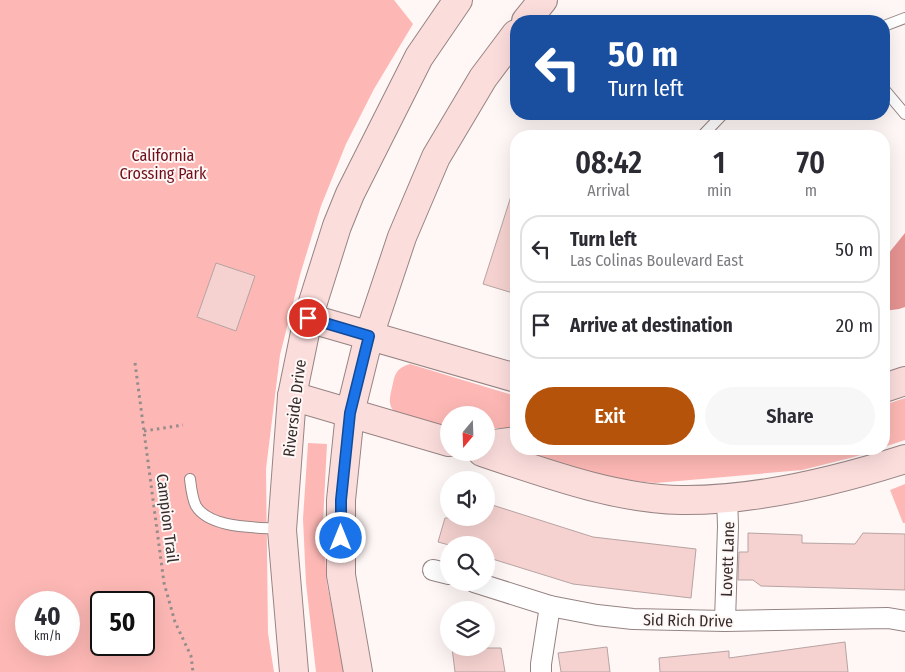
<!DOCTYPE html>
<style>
body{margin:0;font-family:"Fira Sans Condensed",sans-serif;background:#f7f7f7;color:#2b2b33;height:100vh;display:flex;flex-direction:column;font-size:19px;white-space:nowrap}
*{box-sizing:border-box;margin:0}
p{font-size:16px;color:#7c7c81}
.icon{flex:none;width:28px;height:28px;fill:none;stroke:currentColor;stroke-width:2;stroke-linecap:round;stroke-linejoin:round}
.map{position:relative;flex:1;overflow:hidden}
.sheet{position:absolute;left:510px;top:130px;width:380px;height:325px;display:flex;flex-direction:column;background:#fff;border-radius:20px;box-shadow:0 5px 20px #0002}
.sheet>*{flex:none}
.top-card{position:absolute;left:510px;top:15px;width:380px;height:105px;border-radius:20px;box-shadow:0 5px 20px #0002;background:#1a4fa0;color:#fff;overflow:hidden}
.needle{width:32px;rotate:199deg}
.buttons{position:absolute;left:440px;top:406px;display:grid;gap:10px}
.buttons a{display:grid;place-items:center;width:55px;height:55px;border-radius:50%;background:#fff;box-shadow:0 5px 20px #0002;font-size:25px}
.speed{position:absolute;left:15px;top:591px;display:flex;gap:10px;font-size:25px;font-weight:700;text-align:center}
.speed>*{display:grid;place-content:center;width:65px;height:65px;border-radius:50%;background:#fff;box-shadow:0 5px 20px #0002;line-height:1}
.speed small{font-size:12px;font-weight:400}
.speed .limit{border:2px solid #111;border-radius:8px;background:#fff;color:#111}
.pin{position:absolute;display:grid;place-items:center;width:42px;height:42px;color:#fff;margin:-21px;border:2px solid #fff;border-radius:50%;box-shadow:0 1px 5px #0007}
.me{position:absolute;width:55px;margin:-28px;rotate:0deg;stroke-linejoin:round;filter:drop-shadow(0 0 4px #0008)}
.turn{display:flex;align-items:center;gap:18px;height:105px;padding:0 15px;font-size:22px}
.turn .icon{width:65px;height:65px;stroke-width:2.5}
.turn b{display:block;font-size:35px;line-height:42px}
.eta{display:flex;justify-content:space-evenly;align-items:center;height:85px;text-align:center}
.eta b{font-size:30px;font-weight:600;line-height:35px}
.button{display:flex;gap:10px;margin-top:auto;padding:10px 15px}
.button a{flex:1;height:58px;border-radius:30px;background:#b45309;color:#fff;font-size:20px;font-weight:600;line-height:58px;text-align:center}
.button a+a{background:#f7f7f7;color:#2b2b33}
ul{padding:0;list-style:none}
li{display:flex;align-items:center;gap:15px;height:68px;margin:0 10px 8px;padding:0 5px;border:2px solid #e1e1e2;border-radius:20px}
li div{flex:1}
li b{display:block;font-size:19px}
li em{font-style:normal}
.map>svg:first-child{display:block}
.green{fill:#fdb8b5;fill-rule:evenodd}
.water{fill:#e69492}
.building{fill:#f5d2d0;stroke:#b6a3a2}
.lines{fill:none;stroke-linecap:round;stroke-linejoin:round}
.lane-casing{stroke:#968483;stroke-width:12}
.street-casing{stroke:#968483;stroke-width:22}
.secondary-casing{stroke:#968483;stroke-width:30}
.path{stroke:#938c8b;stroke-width:3;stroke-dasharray:2.5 4;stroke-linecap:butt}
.lane{stroke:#fff;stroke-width:10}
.street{stroke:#fff;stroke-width:20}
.secondary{stroke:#fbdddc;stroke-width:28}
.route-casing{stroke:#114b97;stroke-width:12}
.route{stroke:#1a73e8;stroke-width:9}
.labels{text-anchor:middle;stroke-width:4;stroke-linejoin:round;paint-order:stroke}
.park-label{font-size:16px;fill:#6f0d19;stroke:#fff7f6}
.street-label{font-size:16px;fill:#332c2b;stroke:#fff7f6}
</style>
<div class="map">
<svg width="905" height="672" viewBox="0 0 905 672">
<rect width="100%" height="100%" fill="#fff7f6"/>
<!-- green -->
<g class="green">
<path d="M 0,0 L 394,0 L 413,24 L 374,89 L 346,144 L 321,206 L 300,275 L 280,355 L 266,469 L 268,633 L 274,672 L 0,672 ZM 26,602 L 69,602 L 69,645 L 26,645 ZM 101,602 L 144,602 L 144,645 L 101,645 Z"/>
<path d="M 410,364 L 516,396 L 516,428 L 486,428 L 486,415 L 449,415 L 449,427 C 434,425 392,422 390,403 C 389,397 392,389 393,383 C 395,372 399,367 410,364 Z"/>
<polygon points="905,398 905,440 884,447 884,405"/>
<polygon points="308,443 327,444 323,522 327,584 345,672 316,672 306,583 303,519"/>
<path d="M 537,449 L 880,449 L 854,457 L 802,470 L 656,483 C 615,481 576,468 537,457 L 534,454 Z"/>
<polygon points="905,484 905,523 903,523 890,490"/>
</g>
<!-- water -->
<polygon class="water" points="905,233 905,307 899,309 884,311 884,259"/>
<!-- building -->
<g class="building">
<polygon points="512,193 516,194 516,294 483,284"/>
<polygon points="216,263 255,276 236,331 197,317"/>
<polygon points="486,503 593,537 696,549 691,598 573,584 486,557 486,545 449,545 438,542 445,518 486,518"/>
<polygon points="748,533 802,535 802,543 855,544 863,533 905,534 905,590 761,586 753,580 738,580 739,552 748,552"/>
<polygon points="845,642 848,672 660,672 659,658 729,651 729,658"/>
<polygon points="607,647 610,672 561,672 558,653"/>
<polygon points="452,648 501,648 505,672 455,672"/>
</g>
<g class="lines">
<defs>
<g id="lane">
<polyline points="884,26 905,18"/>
<polyline points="884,89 905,114"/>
<polyline points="702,136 723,114"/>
<path d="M 190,479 C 191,487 192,498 196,506 C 210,529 256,527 281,529"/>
</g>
<g id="street">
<polyline points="433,570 449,574"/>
<polyline points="474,582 550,606 597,615 633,619 725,621 888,618 905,621"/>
<polyline points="725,621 728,526 727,498"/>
<polyline points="541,672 541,664 550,606"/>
</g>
<g id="secondary">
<polyline points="526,21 543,0"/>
<polyline points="308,318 516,378"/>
<polyline points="884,388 905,381"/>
<polyline points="292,396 449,442"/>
<polyline points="486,445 516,441"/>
<path d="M 482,452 C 545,473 615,499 681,500 C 754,501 836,481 905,459"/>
<polyline points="294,672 282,530 292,396 308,318 337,226 350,194 419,57 458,0"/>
<polyline points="358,672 341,575 341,500 350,413 369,336 402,237 436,157 483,78 516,34"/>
</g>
</defs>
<!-- lane casing -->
<use href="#lane" class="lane-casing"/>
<!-- street casing -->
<use href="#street" class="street-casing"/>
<!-- secondary casing -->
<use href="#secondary" class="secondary-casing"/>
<!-- path -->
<g class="path">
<polyline points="135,363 164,583 175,622 191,656 193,672"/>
<polyline points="144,431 183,425"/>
</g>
<!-- lane -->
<use href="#lane" class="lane"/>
<!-- street -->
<use href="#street" class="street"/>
<!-- secondary -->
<use href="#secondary" class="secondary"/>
</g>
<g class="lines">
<defs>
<polyline id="route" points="308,318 369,336 350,413 341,500 341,538"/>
</defs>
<!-- route casing -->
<use href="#route" class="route-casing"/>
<!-- route -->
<use href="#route" class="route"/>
</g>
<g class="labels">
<!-- park labels -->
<g class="park-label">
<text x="163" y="161">California<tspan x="163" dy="18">Crossing Park</tspan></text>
</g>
<!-- street labels -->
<g class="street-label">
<text transform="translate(294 408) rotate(-83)" y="6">Riverside Drive</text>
<text transform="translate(168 518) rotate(83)" y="6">Campion Trail</text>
<text transform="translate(727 559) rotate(-88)" y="6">Lovett Lane</text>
<text transform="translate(688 620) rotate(1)" y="6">Sid Rich Drive</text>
</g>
</g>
</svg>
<div class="buttons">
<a><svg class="needle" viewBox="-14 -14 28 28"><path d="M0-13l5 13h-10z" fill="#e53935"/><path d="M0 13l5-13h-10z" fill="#7c7c81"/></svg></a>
<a><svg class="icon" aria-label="sound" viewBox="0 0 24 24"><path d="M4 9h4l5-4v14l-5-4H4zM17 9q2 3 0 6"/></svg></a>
<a><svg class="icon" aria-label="search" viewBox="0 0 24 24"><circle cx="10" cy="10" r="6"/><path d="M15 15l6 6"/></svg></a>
<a><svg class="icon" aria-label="layers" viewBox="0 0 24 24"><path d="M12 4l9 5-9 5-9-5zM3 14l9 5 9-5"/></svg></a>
</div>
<div class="speed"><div>40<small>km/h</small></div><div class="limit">50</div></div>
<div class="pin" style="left:308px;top:318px;background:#d93025"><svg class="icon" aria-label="arrive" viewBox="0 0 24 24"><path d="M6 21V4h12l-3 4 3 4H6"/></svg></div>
<svg class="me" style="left:341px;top:538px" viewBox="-20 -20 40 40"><circle r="17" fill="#1a73e8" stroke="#fff" stroke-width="3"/><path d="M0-11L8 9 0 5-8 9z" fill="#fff"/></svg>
<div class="top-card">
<div class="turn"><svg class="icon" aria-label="left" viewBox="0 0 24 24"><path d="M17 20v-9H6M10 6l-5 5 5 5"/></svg><div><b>50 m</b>Turn left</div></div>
</div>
<section class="sheet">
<div class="eta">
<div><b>08:42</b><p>Arrival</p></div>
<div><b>1</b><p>min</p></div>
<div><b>70</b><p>m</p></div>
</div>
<ul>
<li><svg class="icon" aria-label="left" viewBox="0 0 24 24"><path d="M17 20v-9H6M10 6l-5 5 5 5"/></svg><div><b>Turn left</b><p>Las Colinas Boulevard East</p></div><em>50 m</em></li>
<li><svg class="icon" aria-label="arrive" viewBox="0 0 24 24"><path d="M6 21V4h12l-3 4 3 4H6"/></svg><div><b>Arrive at destination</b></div><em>20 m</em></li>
</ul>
<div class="button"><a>Exit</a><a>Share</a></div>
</section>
</div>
